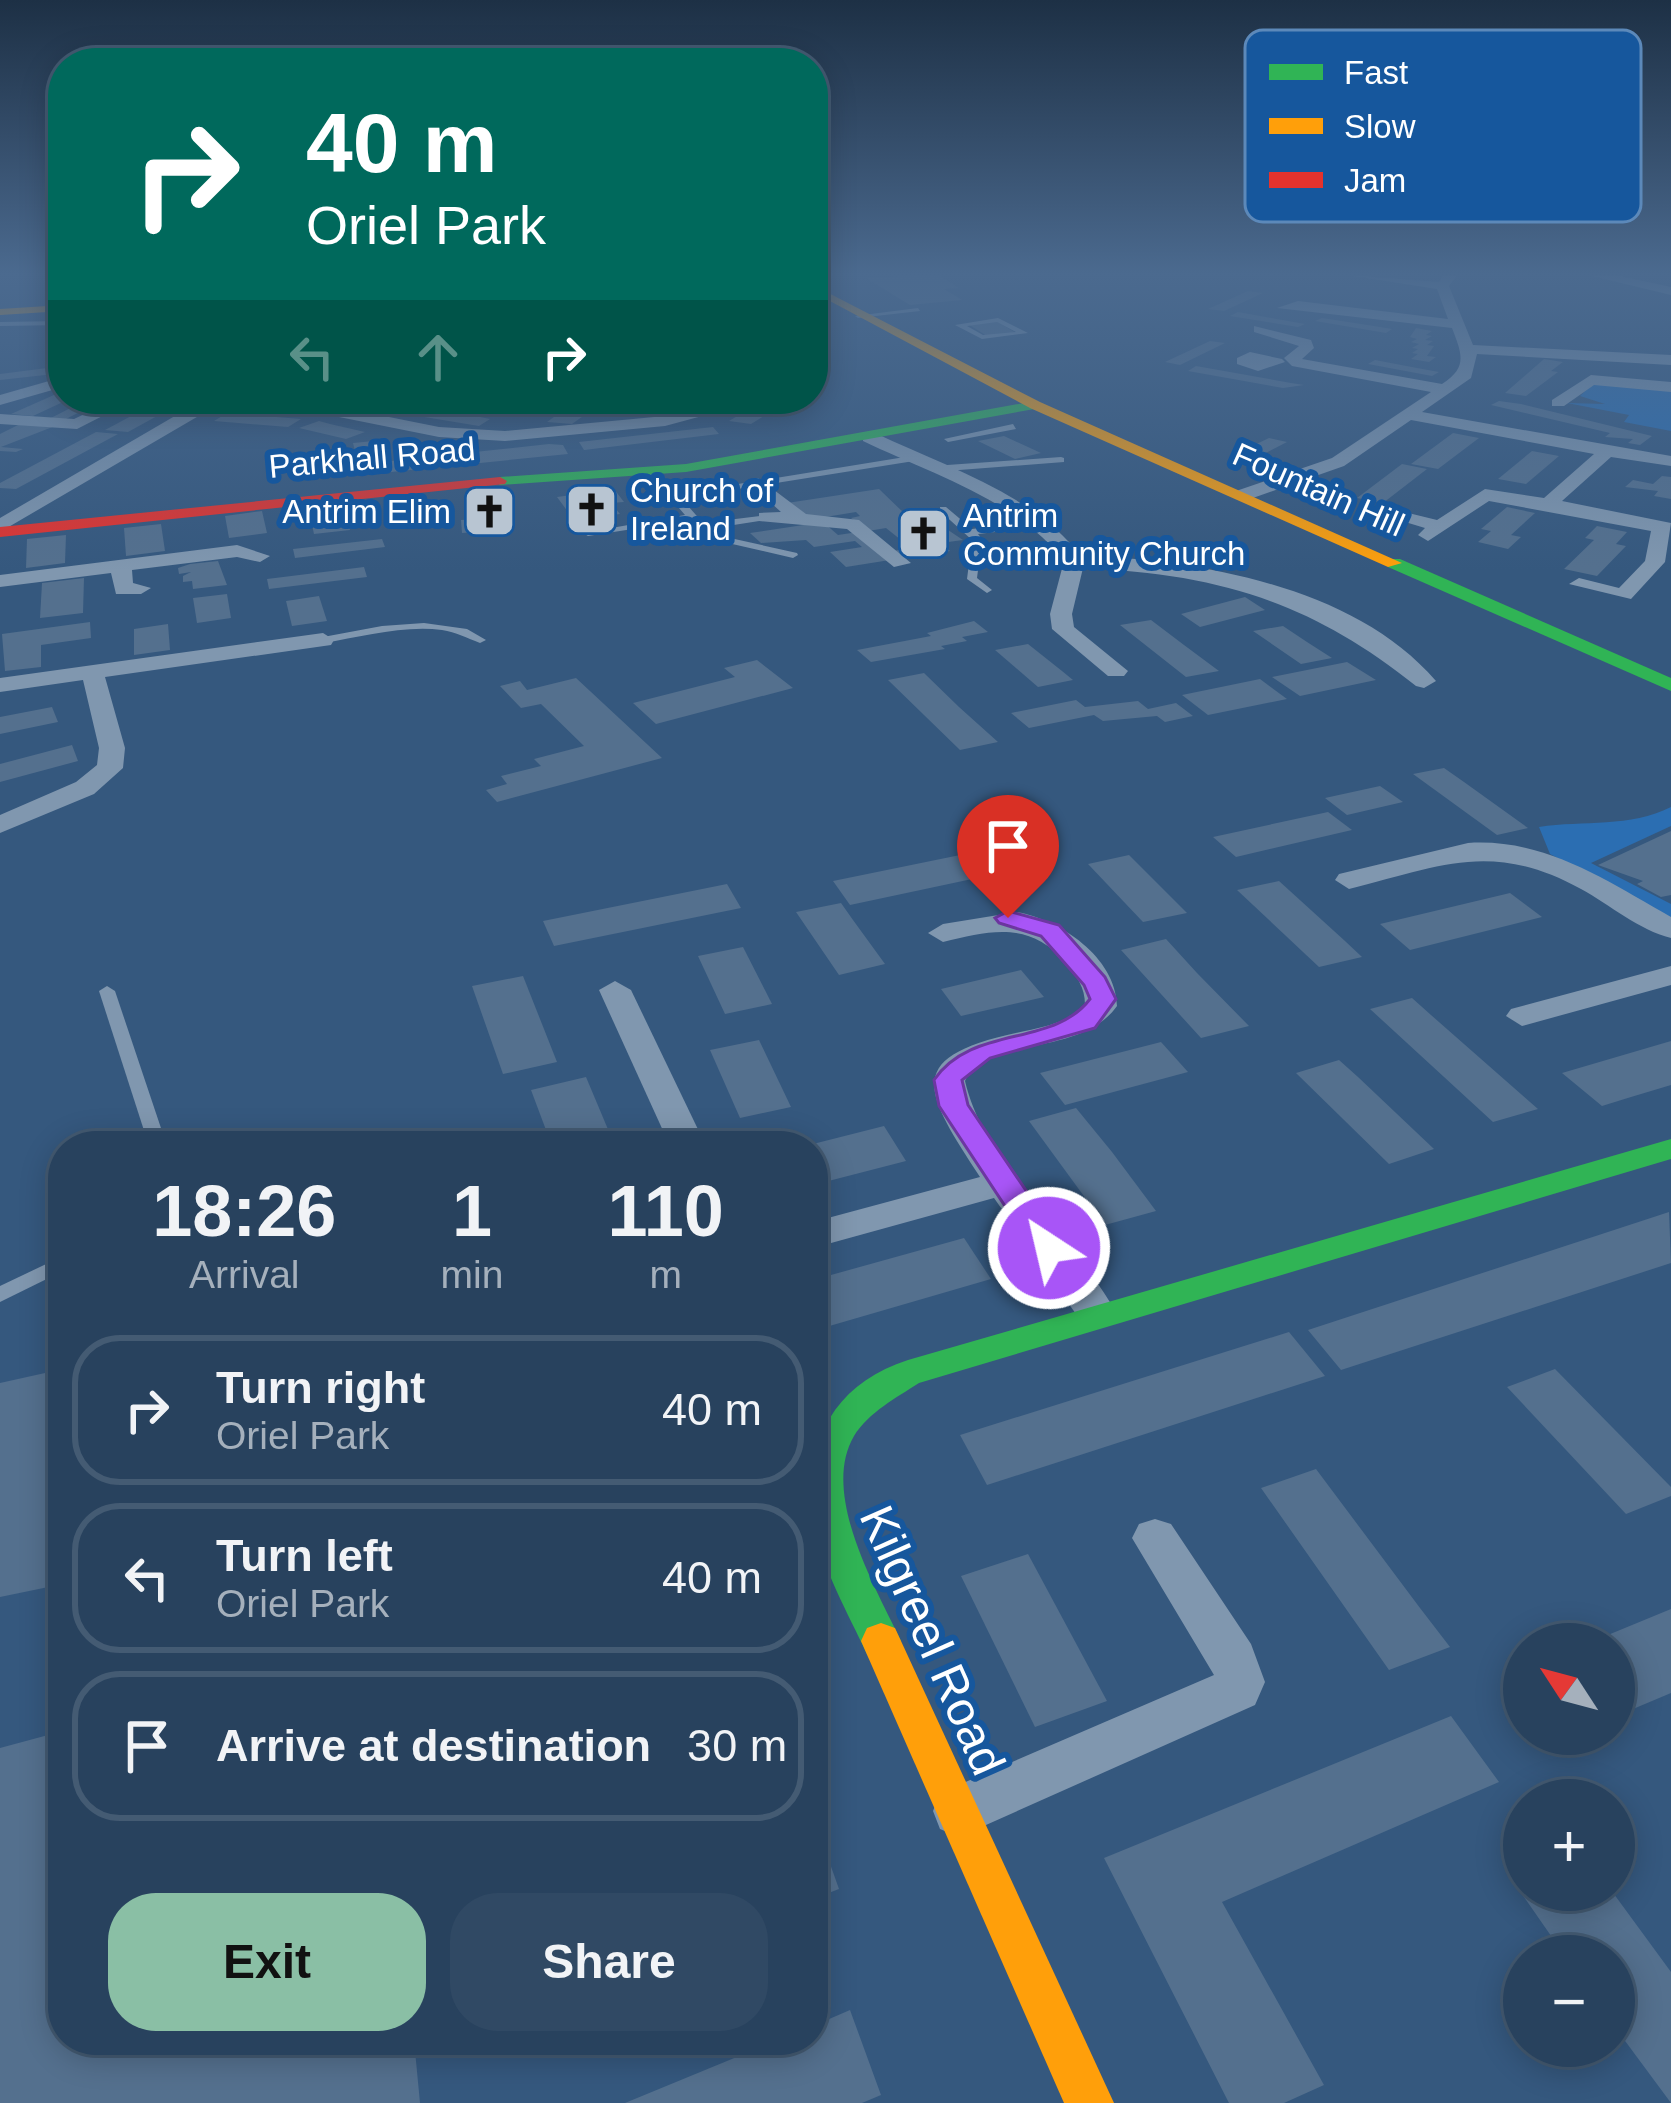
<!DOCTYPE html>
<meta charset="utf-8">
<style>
body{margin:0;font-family:Helvetica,sans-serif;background:#304964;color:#f1f3f6;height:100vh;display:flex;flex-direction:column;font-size:45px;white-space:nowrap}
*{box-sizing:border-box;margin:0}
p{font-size:39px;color:#a5b0bc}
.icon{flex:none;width:66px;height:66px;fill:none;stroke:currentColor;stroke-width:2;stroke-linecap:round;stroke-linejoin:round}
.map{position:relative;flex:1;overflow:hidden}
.panel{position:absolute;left:48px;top:1131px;width:780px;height:924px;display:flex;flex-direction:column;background:#28425e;border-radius:48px;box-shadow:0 6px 30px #0003,0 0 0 3px #445b73}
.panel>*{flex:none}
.banner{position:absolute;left:48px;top:48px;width:780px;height:366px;border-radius:48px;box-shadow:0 6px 30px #0003,0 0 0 3px #445b73;background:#00695c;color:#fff;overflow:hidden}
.needle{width:78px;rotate:306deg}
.fabs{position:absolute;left:1503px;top:1623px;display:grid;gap:24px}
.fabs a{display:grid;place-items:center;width:132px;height:132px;border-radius:50%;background:#28425e;box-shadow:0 6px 30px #0003,0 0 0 3px #445b73;font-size:60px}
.pin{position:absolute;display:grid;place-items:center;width:102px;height:102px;color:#fff;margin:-123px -51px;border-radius:50% 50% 50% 0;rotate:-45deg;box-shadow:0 0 12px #0007}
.pin .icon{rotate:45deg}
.me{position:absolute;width:132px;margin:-66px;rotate:325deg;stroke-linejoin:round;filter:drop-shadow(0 0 9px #0008)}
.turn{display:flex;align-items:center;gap:42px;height:252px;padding:0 60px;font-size:54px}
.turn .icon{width:156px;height:156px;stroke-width:2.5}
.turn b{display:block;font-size:84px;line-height:102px}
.lanes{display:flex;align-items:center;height:114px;padding:0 60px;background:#0003;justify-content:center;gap:60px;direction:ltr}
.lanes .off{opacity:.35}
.eta{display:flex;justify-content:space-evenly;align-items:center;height:204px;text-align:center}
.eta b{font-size:72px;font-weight:800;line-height:84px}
.primary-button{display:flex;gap:24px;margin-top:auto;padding:24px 60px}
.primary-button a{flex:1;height:138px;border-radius:48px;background:#8abfa5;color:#111;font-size:48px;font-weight:800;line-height:138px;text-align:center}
.primary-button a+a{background:#304964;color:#f1f3f6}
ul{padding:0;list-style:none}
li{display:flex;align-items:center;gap:36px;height:150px;margin:0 24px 18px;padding:0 36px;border:6px solid #445b73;border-radius:48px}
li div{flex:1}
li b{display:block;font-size:45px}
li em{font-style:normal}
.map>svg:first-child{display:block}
.green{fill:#2b6eb2}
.building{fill:#54708e}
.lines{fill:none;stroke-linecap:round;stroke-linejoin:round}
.lane{fill:#8097af;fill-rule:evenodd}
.street{fill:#8097af;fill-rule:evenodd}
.fast{fill:#30b455;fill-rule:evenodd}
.slow{fill:#ff9f0a;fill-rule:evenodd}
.jam{fill:#e5322d;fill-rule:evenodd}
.route{fill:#a855f7;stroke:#6d37a1;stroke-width:3}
.labels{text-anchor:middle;stroke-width:12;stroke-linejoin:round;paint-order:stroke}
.far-street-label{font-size:33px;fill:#fff;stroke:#16579d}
.far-poi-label{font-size:33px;fill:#fff;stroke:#16579d;text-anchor:start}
.near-street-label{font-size:48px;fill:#fff;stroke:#16579d}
.key{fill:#16579d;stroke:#5c89ba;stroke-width:3}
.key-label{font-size:33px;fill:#fff}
</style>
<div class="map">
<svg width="1671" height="2103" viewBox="0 0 1671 2103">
<rect width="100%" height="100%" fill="#35587e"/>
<!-- green -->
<g class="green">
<polygon points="1593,383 1671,389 1671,431 1624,422 1629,415 1567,403 1605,404 1580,396"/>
<path d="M 1671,807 L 1671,826 L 1591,863 L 1671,904 L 1671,918 L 1550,854 L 1539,827 C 1584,820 1630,828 1671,807 Z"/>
</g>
<!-- building -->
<g class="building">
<polygon points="938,275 959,288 944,289 962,300 910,305 866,278"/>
<polygon points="1248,291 1263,293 1224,311 1208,309"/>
<polygon points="1238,312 1271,318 1305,324 1298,327 1230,316"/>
<polygon points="1322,318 1374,326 1392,329 1386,333 1315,321"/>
<polygon points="996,321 1016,333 987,336 968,324"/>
<polygon points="1416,328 1432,331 1426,335 1432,336 1425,340 1433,341 1427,345 1434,346 1427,356 1436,357 1429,362 1411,359 1418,354 1412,353 1418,349 1412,348 1419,344 1411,342 1417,339 1410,337"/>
<polygon points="1210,341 1225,343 1180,365 1165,362"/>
<polygon points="1544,359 1563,362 1551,371 1558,372 1526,396 1505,393"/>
<polygon points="1375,360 1417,368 1439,372 1432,376 1368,364"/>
<polygon points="63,366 63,373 0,380 0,374"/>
<polygon points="1196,366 1291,383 1304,385 1283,388 1188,371"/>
<polygon points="63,391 63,402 33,416 11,414"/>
<polygon points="88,399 105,399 66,419 51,418"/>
<polygon points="163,399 188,399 128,432 105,430"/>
<polygon points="399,399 425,399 416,404 490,419 479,426 376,409"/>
<polygon points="624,399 651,399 687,402 679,409 618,404"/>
<polygon points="1499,401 1521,404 1652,436 1640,445 1628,443 1633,439 1605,437 1610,433 1491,405"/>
<polygon points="759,403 780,406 751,424 729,421"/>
<polygon points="569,406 593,409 572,424 547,422"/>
<polygon points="227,413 251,415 301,419 288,427 214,421"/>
<polygon points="319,421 330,424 365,432 346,439 299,428"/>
<polygon points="22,423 55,426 1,447 23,449 16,452 0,451 0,434"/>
<polygon points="713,427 719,434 584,450 579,442"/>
<polygon points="96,432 118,434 16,489 0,488 0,483"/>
<polygon points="1453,433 1479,438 1438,469 1411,464"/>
<polygon points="1004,436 1041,453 1015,459 978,441"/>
<polygon points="1269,438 1287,442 1262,455 1244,450"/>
<polygon points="384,440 390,461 549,444 563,445 568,454 361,475 353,443"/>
<polygon points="1532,451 1559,456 1526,484 1498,479"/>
<polygon points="1402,464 1427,469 1383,503 1357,498"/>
<polygon points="1662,476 1671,477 1671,499 1654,496 1658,491 1625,487 1633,480 1653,484"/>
<polygon points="614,489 624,502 611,503 620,514 574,520 557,497"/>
<polygon points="879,489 906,515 921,512 963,540 941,543 950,551 902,559 893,551 911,548 886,528 868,531 851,518 860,516 856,512 807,520 787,503"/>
<polygon points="503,501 507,530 462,533 461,520 476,519 475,503"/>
<polygon points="342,503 350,530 314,534 308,506"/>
<polygon points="1507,507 1535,513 1511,535 1521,537 1508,549 1478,542 1491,531 1481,529"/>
<polygon points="262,511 267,533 229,538 225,516"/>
<polygon points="823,522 838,535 858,532 890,560 846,567 830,552 862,547 855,541 814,547 806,540 761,543 750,533"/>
<polygon points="161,524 165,551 126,556 124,528"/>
<polygon points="1597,526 1627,532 1616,544 1626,546 1597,576 1564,569 1594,540 1585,538"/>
<polygon points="66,535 65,563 26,568 27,539"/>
<polygon points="382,539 385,547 295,558 293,549"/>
<polygon points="218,561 227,585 193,589 192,581 183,582 183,576 191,572 179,574 178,568 190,564"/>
<polygon points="364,567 367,577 269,589 267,579"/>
<polygon points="84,578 83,613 40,618 42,583"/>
<polygon points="227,594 231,618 197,623 193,598"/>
<polygon points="319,596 327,621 292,626 286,601"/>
<polygon points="1245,597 1265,610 1200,627 1181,614"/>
<polygon points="1151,620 1184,645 1219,671 1186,677 1120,625"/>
<polygon points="974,621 988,632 962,637 967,641 941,646 945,649 871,662 857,650 931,636 927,633"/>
<polygon points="90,622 91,638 41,645 41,667 5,671 2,634"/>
<polygon points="168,624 170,650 134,655 134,629"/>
<polygon points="1283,626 1307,642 1332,658 1301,664 1253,631"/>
<polygon points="1028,644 1062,671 1073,680 1038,687 995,650"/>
<polygon points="757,660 793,688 656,724 633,703 735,677 724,668"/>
<polygon points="1347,662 1376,680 1300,696 1272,677"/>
<polygon points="924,673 959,707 998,742 960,750 888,680"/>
<polygon points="576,678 662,758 497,802 486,790 507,784 501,776 541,766 534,759 584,746 541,704 521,708 500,686 520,681 527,690"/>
<polygon points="1260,679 1287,699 1208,715 1182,695"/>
<polygon points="1076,700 1085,707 1138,701 1148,709 1176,703 1193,716 1165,722 1157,716 1103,721 1094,715 1029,728 1011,713"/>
<polygon points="52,707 58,722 0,734 0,717"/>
<polygon points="72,745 78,761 0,782 0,764"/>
<polygon points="1444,768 1464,782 1528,828 1497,835 1413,774"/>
<polygon points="1380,786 1403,802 1347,815 1325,798"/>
<polygon points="1328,812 1352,830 1236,857 1213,837"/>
<polygon points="1671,831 1671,895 1661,897 1637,884 1643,881 1598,865"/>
<polygon points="1009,845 1029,867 850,905 833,881"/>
<polygon points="1129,855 1187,913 1143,922 1088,864"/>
<polygon points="1279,881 1345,941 1362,957 1319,967 1237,890"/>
<polygon points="727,884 741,908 554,946 543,921"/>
<polygon points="1510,893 1542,917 1410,950 1380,924"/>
<polygon points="841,903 853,920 885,964 839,975 796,912"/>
<polygon points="1166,939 1197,973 1249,1026 1201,1038 1121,950"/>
<polygon points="743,947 772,1004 725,1014 698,956"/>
<polygon points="1021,970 1044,997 961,1016 941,989"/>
<polygon points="523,976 557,1062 503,1074 472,986"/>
<polygon points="1412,998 1431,1015 1538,1109 1493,1122 1370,1009"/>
<polygon points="759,1040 791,1107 740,1118 710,1050"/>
<polygon points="1671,1041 1671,1085 1631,1097 1602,1106 1562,1073"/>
<polygon points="1161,1042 1188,1072 1065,1105 1040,1073"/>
<polygon points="1339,1060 1358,1077 1434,1149 1389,1164 1296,1073"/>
<polygon points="586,1077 615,1146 552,1146 531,1090"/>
<polygon points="1076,1108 1112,1152 1156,1211 1105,1225 1029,1121"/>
<polygon points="884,1126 906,1161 813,1185 813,1144"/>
<polygon points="1669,1212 1671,1263 1341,1370 1308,1330"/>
<polygon points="964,1238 991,1279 826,1327 813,1302 813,1280"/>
<polygon points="1289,1332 1325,1376 987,1485 960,1435"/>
<polygon points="63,1369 63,1584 0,1597 0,1383"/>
<polygon points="1555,1369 1671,1487 1671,1496 1626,1514 1507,1387"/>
<polygon points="1316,1469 1420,1608 1450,1647 1389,1670 1261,1488"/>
<polygon points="1028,1554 1107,1701 1035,1727 961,1576"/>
<polygon points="1671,1609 1671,1693 1614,1717 1614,1644 1586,1644"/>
<polygon points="1451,1716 1499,1782 1222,1902 1324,2085 1284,2103 1229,2103 1104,1858"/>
<polygon points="63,1731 63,2040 414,2040 420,2103 0,2103 0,1748"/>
<polygon points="813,1816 839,1889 813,1899"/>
<polygon points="1524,1884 1524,1890 1611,1890 1671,1972 1671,2103 1614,2026 1614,1956 1565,1956 1517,1887"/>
<polygon points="850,2010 881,2095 862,2103 625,2103 778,2040 813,2040 813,2026"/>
</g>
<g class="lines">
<!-- lane -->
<g class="lane">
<polygon points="918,308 920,311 858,318 855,316"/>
<path d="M 998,318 L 1028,333 L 982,339 L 955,325 ZM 997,322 L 1016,332 L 983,335 L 967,326 Z"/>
<polygon points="63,321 63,325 0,326 0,322"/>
<polygon points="1013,424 1016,429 948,442 944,439"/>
<polygon points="911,456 914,457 914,461 681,498 703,523 769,515 769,519 766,520 708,529 712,534 797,553 798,555 793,558 706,538 690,520 588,536 583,533 685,515 649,473 648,471 652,468 677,494"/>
<polygon points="1061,457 1064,458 1064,462 933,472 929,469 933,466"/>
<polygon points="940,507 946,507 972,529 1036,521 1041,524 1036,527 978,534 982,539 977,578 992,590 987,593 967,579 972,540 940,511"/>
<path d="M 424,623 L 467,629 L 486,640 L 480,643 C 467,638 456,632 442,630 C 403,625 362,637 323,643 L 317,640 L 323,637 L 382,626 Z"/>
<polygon points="107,986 115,991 167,1146 149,1146 99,991"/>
<polygon points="63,1256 63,1271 0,1302 0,1286"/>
</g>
<!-- street -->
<g class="street">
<path d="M 1347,275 L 1439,282 L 1444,275 L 1457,275 L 1449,286 L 1473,345 L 1671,355 L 1671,365 L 1477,354 L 1471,378 L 1422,412 L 1671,456 L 1671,466 L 1611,457 L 1562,501 L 1671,523 L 1665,562 L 1631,599 L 1569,584 L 1579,578 L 1619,588 L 1645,561 L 1651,531 L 1489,501 L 1428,541 L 1418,535 L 1425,528 L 1382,515 L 1392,509 L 1437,520 L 1485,489 L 1544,498 L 1594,454 L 1411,420 L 1344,466 L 1250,499 L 1236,499 L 1236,491 L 1332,458 L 1431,392 L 1292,366 L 1284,358 L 1299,346 L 1254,332 L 1254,326 L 1311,340 L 1314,348 L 1302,359 L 1442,384 C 1468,367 1462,354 1452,328 L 1277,308 L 1298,301 L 1448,319 L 1437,289 Z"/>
<polygon points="1588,275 1615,275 1671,287 1671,295"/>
<polygon points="1250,352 1282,359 1285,362 1258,371 1237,364 1237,358"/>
<polygon points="1591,375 1671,382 1671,392 1594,385 1564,406 1552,406 1552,400"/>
<polygon points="63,377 63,387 0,405 0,395"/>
<polygon points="204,399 339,407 439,427 505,431 665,416 717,399 737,399 717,412 665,426 505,441 439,437 339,417 214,407 0,532 0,518"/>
<polygon points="114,400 128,403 77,429 0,424 0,414 74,419"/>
<path d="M 863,433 L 875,433 C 944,466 1032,493 1080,555 C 1199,561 1353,585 1436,681 L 1424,688 L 1416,686 C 1310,601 1217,574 1083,568 L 1072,614 L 1074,627 L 1128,671 L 1124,676 L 1108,676 L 1052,629 L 1050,614 L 1064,561 C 1018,500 929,473 863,441 Z"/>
<polygon points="758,478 806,514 859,520 911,563 894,567 847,529 759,521 759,513 781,512 749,483"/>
<polygon points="237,545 270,556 260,562 237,557 132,570 133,583 151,588 141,594 116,594 111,573 0,587 0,575"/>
<polygon points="323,633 334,640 331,645 105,677 125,748 123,768 94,794 0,833 0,815 76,782 97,765 99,748 83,680 0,692 0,678"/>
<path d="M 1468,843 C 1545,838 1607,881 1671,917 L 1671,938 C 1639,930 1610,905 1581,889 C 1492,840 1440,866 1349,889 L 1335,880 L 1339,874 Z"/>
<path d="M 1017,912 C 1060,920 1116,957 1117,1006 C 1080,1058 987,1035 965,1081 C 985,1167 1075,1238 1117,1314 L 1111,1324 L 1097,1329 L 1083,1324 L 994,1198 L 813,1248 L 813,1222 L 980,1177 C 921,1087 903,1056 1025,1031 C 1048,1026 1068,1022 1085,1005 C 1085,987 1077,977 1066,963 C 1030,921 992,930 943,942 L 928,933 L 943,924 Z"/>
<polygon points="1671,966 1671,985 1522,1026 1506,1016 1511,1009"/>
<polygon points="615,981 631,990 706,1146 670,1146 599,990"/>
<polygon points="1155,1519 1171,1524 1251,1644 1265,1682 1255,1705 959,1837 940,1829 933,1811 940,1793 1214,1675 1132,1538 1139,1524"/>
</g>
<!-- fast -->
<g class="fast">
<polygon points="1035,401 1040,408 686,472 500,485 493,481 500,477 686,464"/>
<polygon points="1388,559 1400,559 1671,678 1671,691 1388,567"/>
<path d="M 1671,1139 L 1671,1159 L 919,1383 C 896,1398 869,1412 854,1436 C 820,1494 876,1588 901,1641 L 895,1654 L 881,1659 L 867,1654 C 848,1613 821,1567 814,1522 C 801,1447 832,1384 908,1360 Z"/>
</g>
<!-- slow -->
<g class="slow">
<polygon points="813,285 1040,402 1402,563 1388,567 1030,408 813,292"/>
<polygon points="63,305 63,311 0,315 0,309"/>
<polygon points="881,1623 895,1628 1114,2103 1064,2103 861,1641 867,1628"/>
</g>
<!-- jam -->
<polygon class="jam" points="500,477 507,481 505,484 0,537 0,527"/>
</g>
<!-- sky -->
<linearGradient id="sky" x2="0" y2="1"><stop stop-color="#1d3045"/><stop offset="0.48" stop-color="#4b6a8f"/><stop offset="1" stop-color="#4b6a8f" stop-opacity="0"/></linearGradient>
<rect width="1671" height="570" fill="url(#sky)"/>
<!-- route -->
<path class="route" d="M 1008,911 L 1059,925 L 1105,977 L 1116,999 L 1095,1028 L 990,1058 L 962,1080 L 968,1105 L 1065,1248 L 1060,1256 L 1038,1256 L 939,1106 L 934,1080 C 972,1024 1053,1048 1090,999 L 1084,985 L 1041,936 L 999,923 L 995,918 Z"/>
<!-- icons -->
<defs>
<symbol id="church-square" viewBox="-11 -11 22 22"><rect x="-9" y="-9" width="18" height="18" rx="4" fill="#b8c5d2" stroke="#16579d"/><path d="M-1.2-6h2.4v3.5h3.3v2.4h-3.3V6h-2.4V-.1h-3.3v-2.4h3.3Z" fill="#111"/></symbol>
</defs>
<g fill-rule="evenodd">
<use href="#church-square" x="562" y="480" width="59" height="59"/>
<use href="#church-square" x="460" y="482" width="59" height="59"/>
<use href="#church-square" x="894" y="504" width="59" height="59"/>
</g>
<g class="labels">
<!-- far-street labels -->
<g class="far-street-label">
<text transform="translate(372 457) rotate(-5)" y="12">Parkhall Road</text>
<text transform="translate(1319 489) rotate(24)" y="12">Fountain Hill</text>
</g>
<!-- far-poi labels -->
<g class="far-poi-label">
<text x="630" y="502">Church of<tspan x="630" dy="38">Ireland</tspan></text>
<text x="451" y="523" text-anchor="end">Antrim Elim</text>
<text x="963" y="527">Antrim<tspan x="963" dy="38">Community Church</tspan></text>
</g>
<!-- near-street labels -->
<g class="near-street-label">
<text transform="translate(933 1640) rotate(66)" y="17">Kilgreel Road</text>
</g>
</g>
<!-- legend -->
<rect x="1245" y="30" width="396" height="192" rx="18" class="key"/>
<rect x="1269" y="64" width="54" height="16" fill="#30b455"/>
<rect x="1269" y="118" width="54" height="16" fill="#ff9f0a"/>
<rect x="1269" y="172" width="54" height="16" fill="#e5322d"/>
<g class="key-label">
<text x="1344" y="84">Fast</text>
<text x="1344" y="138">Slow</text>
<text x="1344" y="192">Jam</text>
</g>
</svg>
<div class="fabs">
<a><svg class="needle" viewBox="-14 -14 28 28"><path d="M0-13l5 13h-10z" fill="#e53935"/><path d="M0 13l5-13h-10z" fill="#a5b0bc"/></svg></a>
<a>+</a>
<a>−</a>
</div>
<div class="pin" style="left:1008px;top:918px;background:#d93025"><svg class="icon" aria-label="arrive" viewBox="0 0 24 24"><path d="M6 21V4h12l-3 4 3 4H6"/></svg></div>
<svg class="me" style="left:1049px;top:1248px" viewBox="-20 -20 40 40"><circle r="17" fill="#a855f7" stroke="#fff" stroke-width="3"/><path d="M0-11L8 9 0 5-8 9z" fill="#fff"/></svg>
<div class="banner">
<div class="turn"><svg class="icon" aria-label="right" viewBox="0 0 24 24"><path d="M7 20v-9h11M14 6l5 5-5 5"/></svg><div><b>40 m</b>Oriel Park</div></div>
<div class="lanes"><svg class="icon off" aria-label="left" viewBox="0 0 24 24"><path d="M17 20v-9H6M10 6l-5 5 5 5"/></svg><svg class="icon off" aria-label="ahead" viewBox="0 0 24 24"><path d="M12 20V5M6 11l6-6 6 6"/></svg><svg class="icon" aria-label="right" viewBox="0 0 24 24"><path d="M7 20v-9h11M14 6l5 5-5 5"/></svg></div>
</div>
<section class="panel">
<div class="eta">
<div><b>18:26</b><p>Arrival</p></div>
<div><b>1</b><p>min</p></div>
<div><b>110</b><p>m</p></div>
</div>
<ul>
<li><svg class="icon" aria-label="right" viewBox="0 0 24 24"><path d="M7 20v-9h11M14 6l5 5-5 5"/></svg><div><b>Turn right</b><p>Oriel Park</p></div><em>40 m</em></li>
<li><svg class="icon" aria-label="left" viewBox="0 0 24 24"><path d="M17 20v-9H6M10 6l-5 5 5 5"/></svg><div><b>Turn left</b><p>Oriel Park</p></div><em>40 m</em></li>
<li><svg class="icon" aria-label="arrive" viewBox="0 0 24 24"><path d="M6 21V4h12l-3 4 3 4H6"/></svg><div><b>Arrive at destination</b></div><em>30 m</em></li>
</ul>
<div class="primary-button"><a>Exit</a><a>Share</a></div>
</section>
</div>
